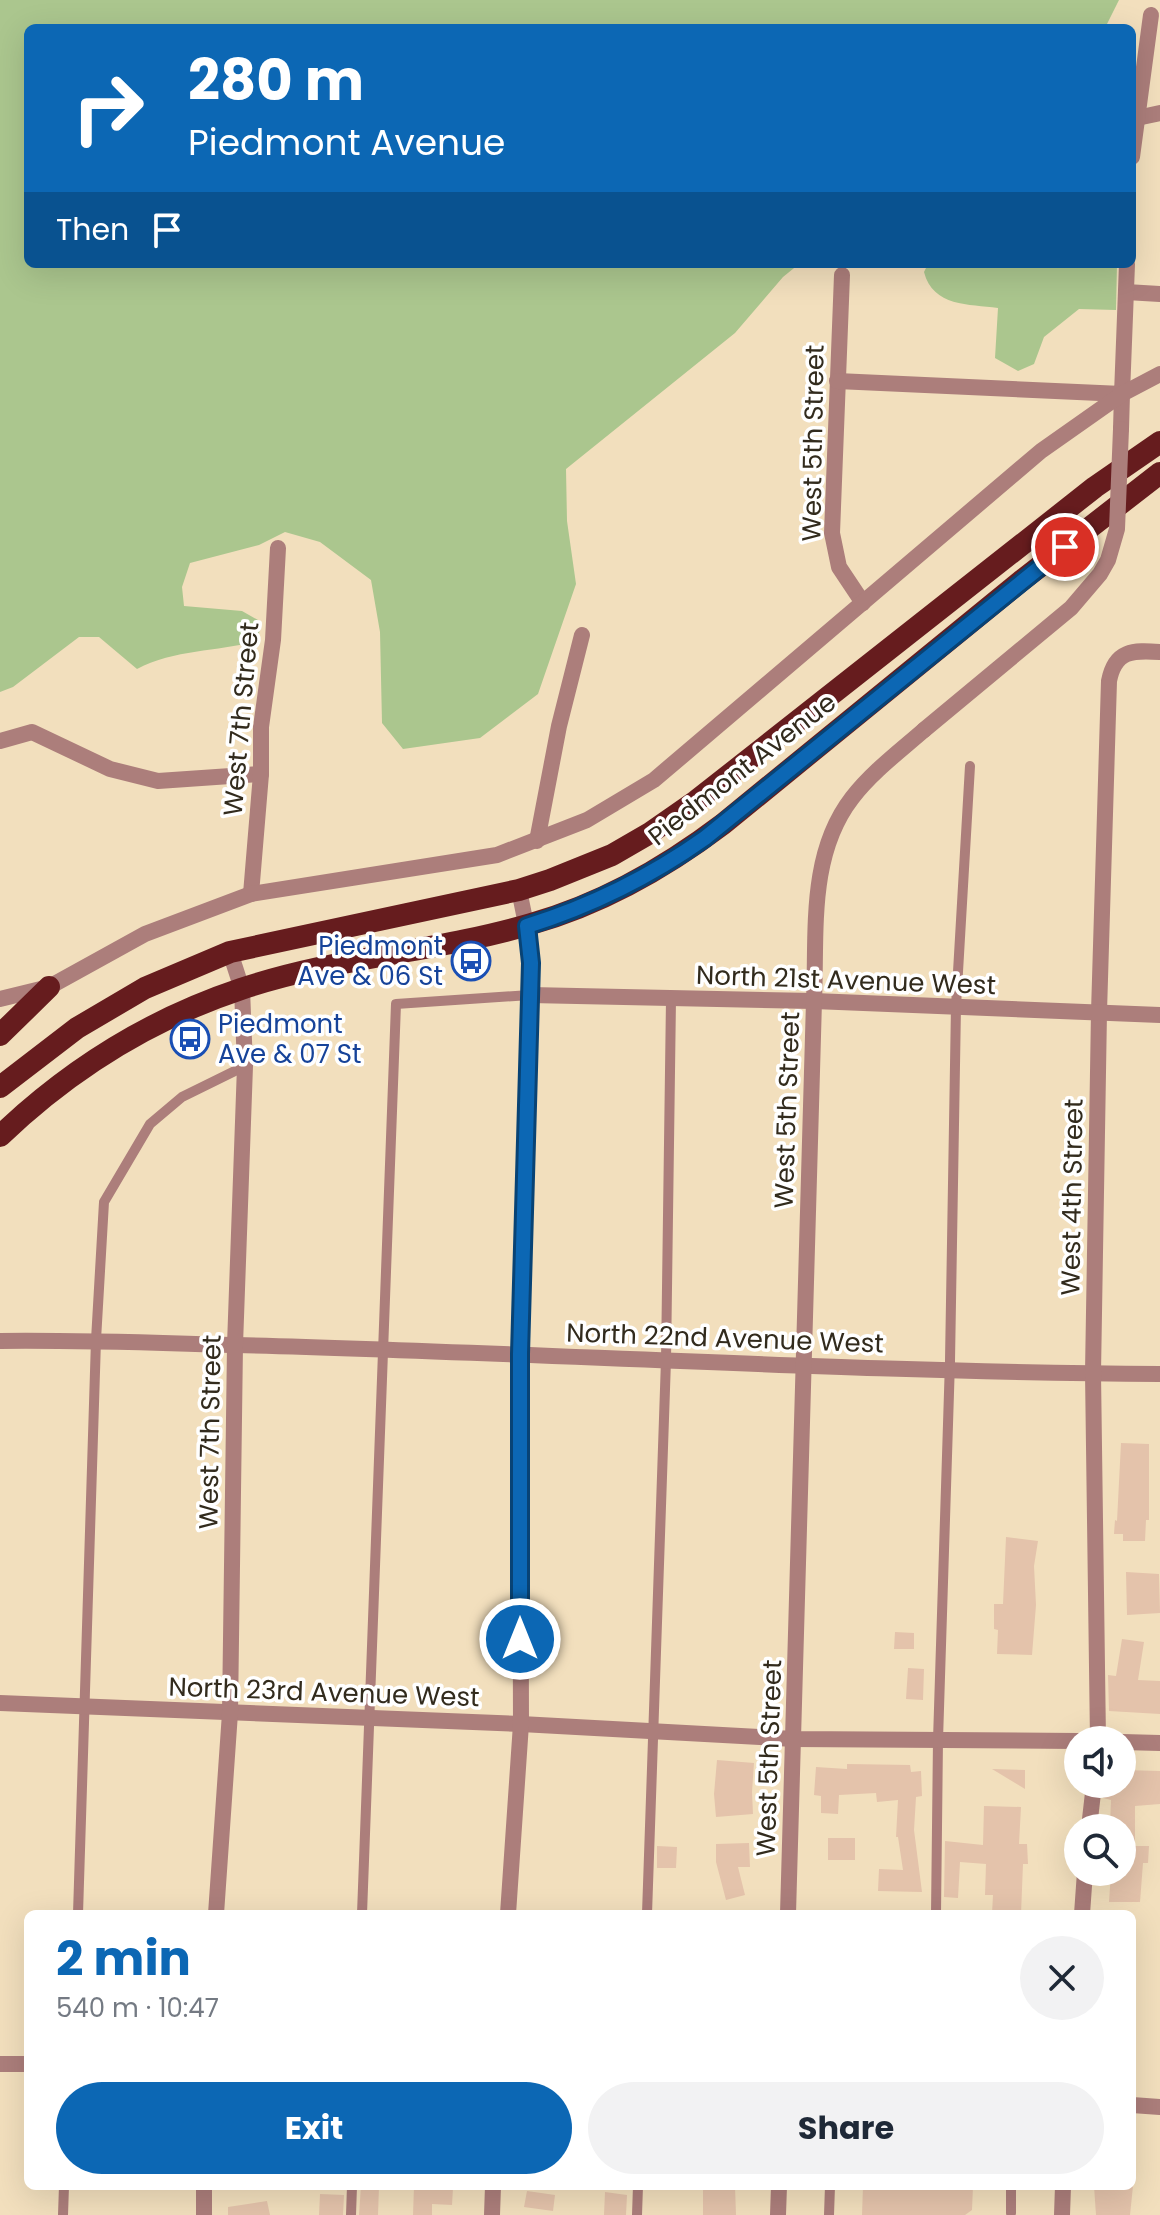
<!DOCTYPE html>
<meta charset="utf-8">
<style>
body{margin:0;font-family:Poppins,sans-serif;background:#f2f2f3;color:#1f2937;height:100vh;display:flex;flex-direction:column;font-size:30px;white-space:nowrap}
*{box-sizing:border-box;margin:0}
p{font-size:26px;color:#747a83}
.icon{flex:none;width:44px;height:44px;fill:none;stroke:currentColor;stroke-width:2;stroke-linecap:round;stroke-linejoin:round}
.map{position:relative;flex:1;overflow:hidden}
.drawer{position:absolute;left:24px;top:1910px;width:1112px;height:280px;display:flex;flex-direction:column;background:#fff;border-radius:12px;box-shadow:0 8px 32px #0002}
.drawer>*{flex:none}
.top-card{position:absolute;left:24px;top:24px;width:1112px;height:244px;border-radius:12px;box-shadow:0 8px 32px #0002;background:#0c67b4;color:#fff;overflow:hidden}
.fabs{position:absolute;left:1064px;top:1726px;display:grid;gap:16px}
.fabs a{display:grid;place-items:center;width:72px;height:72px;border-radius:50%;background:#fff;box-shadow:0 8px 32px #0002;font-size:40px}
.pin{position:absolute;display:grid;place-items:center;width:68px;height:68px;color:#fff;margin:-34px;border:4px solid #fff;border-radius:50%;box-shadow:0 2px 8px #0007}
.me{position:absolute;width:88px;margin:-44px;rotate:0deg;stroke-linejoin:round;filter:drop-shadow(0 0 6px #0008)}
.turn{display:flex;align-items:center;gap:28px;height:168px;padding:0 32px;font-size:36px}
.turn .icon{width:104px;height:104px;stroke-width:2.5}
.turn b{display:block;font-size:56px;line-height:68px}
.then{display:flex;align-items:center;height:76px;padding:0 32px;background:#0003;gap:16px;font-size:30px}
.round{display:grid;place-items:center;flex:none;width:84px;height:84px;border-radius:42px;background:#f2f2f3}
.head{display:flex;align-items:center;justify-content:space-between;height:136px;padding:0 32px}
h1{font-size:48px;font-weight:700;line-height:60px;color:#0c67b4}
.button{display:flex;gap:16px;margin-top:auto;padding:16px 32px}
.button a{flex:1;height:92px;border-radius:48px;background:#0c67b4;color:#fff;font-size:32px;font-weight:700;line-height:92px;text-align:center}
.button a+a{background:#f2f2f3;color:#1f2937}
.map>svg:first-child{display:block}
.green{fill:#abc68e}
.building{fill:#e4c3ab}
.lines{fill:none;stroke-linecap:round;stroke-linejoin:round}
.service{stroke:#ac7e7b;stroke-width:10}
.minor{stroke:#ac7e7b;stroke-width:16}
.tertiary{stroke:#ac7e7b;stroke-width:16}
.trunk{stroke:#661c1e;stroke-width:22}
.tertiary-bridge{stroke:#ac7e7b;stroke-width:16}
.route-casing{stroke:#084375;stroke-width:20}
.route{stroke:#0c67b4;stroke-width:14}
.labels{text-anchor:middle;stroke-width:7;stroke-linejoin:round;paint-order:stroke}
.street-label{font-size:26px;fill:#322b1d;stroke:#fff}
.transit-label{font-size:26px;fill:#164399;stroke:#fff;text-anchor:end}
</style>
<div class="map">
<svg width="1160" height="2215" viewBox="0 0 1160 2215">
<rect width="100%" height="100%" fill="#f2dfbd"/>
<!-- green -->
<g class="green">
<path d="M 0,0 L 1119,0 L 1105,28 L 28,28 L 28,264 L 799,264 L 783,277 L 735,333 L 566,469 L 567,521 L 576,584 L 538,694 L 480,738 L 403,749 L 382,723 L 380,632 L 371,580 L 320,542 L 285,532 L 259,545 L 190,563 L 182,587 L 184,606 L 242,611 L 258,620 L 260,629 L 257,641 C 217,652 175,649 137,669 L 99,637 L 79,637 L 13,687 L 0,692 Z"/>
<path d="M 928,264 L 1117,264 L 1116,310 L 1079,309 L 1044,337 L 1034,364 L 1018,371 L 995,358 L 998,308 C 969,304 933,307 924,272 Z"/>
</g>
<!-- building -->
<g class="building">
<polygon points="1121,1443 1149,1444 1149,1520 1146,1520 1145,1541 1123,1541 1123,1534 1114,1534 1115,1520 1117,1521"/>
<polygon points="1006,1537 1038,1541 1034,1566 1036,1605 1032,1655 997,1654 998,1630 994,1629 994,1604 1003,1604"/>
<polygon points="1126,1572 1159,1574 1160,1613 1127,1615"/>
<polygon points="895,1632 914,1633 914,1649 894,1649"/>
<polygon points="1122,1639 1144,1642 1138,1680 1160,1681 1160,1714 1109,1711 1108,1675 1116,1676"/>
<polygon points="908,1668 924,1669 923,1700 906,1699"/>
<polygon points="717,1760 754,1763 752,1792 753,1814 716,1817 714,1794"/>
<polygon points="847,1764 910,1765 911,1772 921,1771 922,1796 916,1797 914,1830 922,1892 878,1891 879,1869 903,1870 898,1837 896,1837 898,1800 877,1802 876,1793 839,1795 838,1814 821,1813 821,1796 814,1795 816,1767 847,1769"/>
<polygon points="992,1769 1025,1770 1025,1789"/>
<polygon points="1122,1770 1160,1771 1160,1804 1135,1806 1135,1846 1149,1846 1148,1863 1143,1863 1140,1902 1109,1902 1111,1872 1122,1872 1122,1825 1110,1825 1111,1800 1103,1798 1105,1784 1122,1784"/>
<polygon points="984,1806 1021,1807 1019,1844 1027,1844 1028,1864 1023,1864 1021,1914 992,1914 993,1895 985,1895 986,1864 960,1862 958,1898 944,1897 945,1841 983,1845"/>
<rect x="828" y="1838" width="27" height="22"/>
<polygon points="749,1843 750,1867 738,1867 745,1895 726,1900 716,1862 716,1844"/>
<polygon points="657,1846 677,1847 676,1868 657,1868"/>
<polygon points="361,2186 379,2186 378,2215 359,2215"/>
<polygon points="414,2186 453,2188 452,2205 432,2204 432,2215 413,2215"/>
<polygon points="703,2186 735,2186 736,2215 703,2215"/>
<polygon points="863,2186 973,2186 972,2210 965,2215 862,2215"/>
<polygon points="1094,2186 1133,2186 1130,2215 1096,2215"/>
<polygon points="527,2191 555,2195 553,2211 524,2207"/>
<polygon points="605,2192 627,2195 626,2215 604,2215"/>
<polygon points="320,2194 344,2195 343,2215 319,2215"/>
<polygon points="267,2201 270,2215 228,2215 228,2207"/>
</g>
<g class="lines">
<!-- service -->
<g class="service">
<polyline points="78,1914 96,1340 104,1202 150,1124 182,1097 245,1066"/>
<polyline points="362,1914 396,1004 530,995"/>
<polyline points="647,1914 666,1360 671,999"/>
<polyline points="936,1914 938,1740 950,1361 956,1006 970,766"/>
<polyline points="1011,2213 1011,2186"/>
<polyline points="63,2215 64,2186"/>
<polyline points="351,2215 352,2186"/>
<polyline points="637,2215 638,2186"/>
<polyline points="829,2215 830,2186"/>
</g>
<!-- minor -->
<g class="minor">
<polyline points="1137,118 1160,113"/>
<polyline points="1132,157 1151,15"/>
<polyline points="842,275 832,533 839,567 863,603"/>
<polyline points="1126,292 1160,294"/>
<polyline points="837,381 1122,394 1127,264"/>
<polyline points="0,741 32,732 110,769 158,781 261,774"/>
<polyline points="537,841 559,726 582,635"/>
<polyline points="251,894 261,774 261,727 273,640 278,548"/>
<polyline points="530,995 814,1001"/>
<path d="M 0,1341 C 79,1340 157,1343 236,1345 C 544,1353 852,1372 1160,1374"/>
<polyline points="0,1703 521,1724 794,1739 1078,1741"/>
<path d="M 1098,1740 L 1093,1373 L 1099,1012 L 1109,681 C 1115,650 1133,650 1160,652"/>
<polyline points="1122,1742 1160,1743"/>
<polyline points="1089,1828 1094,1784"/>
<polyline points="216,1914 230,1713 235,1345 245,1066 242,989 230,952"/>
<polyline points="508,1914 521,1724 520,1354 531,963 529,939 519,890"/>
<polyline points="1082,1914 1085,1872"/>
<polyline points="204,2215 204,2186"/>
<polyline points="492,2215 493,2186"/>
<polyline points="778,2215 779,2186"/>
<polyline points="1062,2215 1063,2186"/>
</g>
<!-- tertiary -->
<g class="tertiary">
<polyline points="1121,429 1122,394"/>
<polyline points="0,999 49,987 145,934 251,894 497,855 587,820 654,780 1041,451 1122,394 1160,374"/>
<polyline points="814,1001 1160,1015"/>
<path d="M 788,1914 L 814,1001 C 817,932 808,855 852,798 C 872,772 900,751 924,730"/>
<polyline points="0,2064 28,2064"/>
<polyline points="1132,2105 1160,2107"/>
</g>
<!-- trunk -->
<g class="trunk">
<polyline points="0,1035 49,987"/>
<polyline points="0,1087 77,1028 145,988 230,952 519,890 550,880 612,855 650,833 696,801 1095,487 1160,442"/>
<path d="M 0,1136 C 69,1070 151,1019 241,989 C 336,957 436,952 531,924 C 602,904 665,868 723,824 L 1021,581 L 1160,473"/>
</g>
<!-- tertiary-bridge -->
<polyline class="tertiary-bridge" points="924,730 1071,608 1100,574 1108,560 1117,529 1121,429"/>
</g>
<g class="lines">
<defs>
<path id="route" d="M 520,1639 L 520,1354 L 531,963 L 527,926 C 591,906 650,877 705,838 L 1065,547"/>
</defs>
<!-- route casing -->
<use href="#route" class="route-casing"/>
<!-- route -->
<use href="#route" class="route"/>
</g>
<!-- icons -->
<defs>
<symbol id="bus-ring" viewBox="-11 -11 22 22"><circle r="9.5" fill="#fff" stroke="#1a4fb4" stroke-width="1.5"/><path d="M-5-6H5V4H4V6H2V4H-2V6H-4V4H-5ZM-3.5-4V0h7V-4ZM-3.5 1.2v1.5H-2V1.2ZM2 1.2v1.5H3.5V1.2Z" fill="#1a4fb4"/></symbol>
</defs>
<g fill-rule="evenodd">
<use href="#bus-ring" x="449" y="939" width="44" height="44"/>
<use href="#bus-ring" x="168" y="1017" width="44" height="44"/>
</g>
<g class="labels">
<!-- street labels -->
<g class="street-label">
<text transform="translate(813 443) rotate(-89)" y="9">West 5th Street</text>
<text transform="translate(241 719) rotate(-85)" y="9">West 7th Street</text>
<text transform="translate(742 769) rotate(-38)" y="9">Piedmont Avenue</text>
<text transform="translate(846 980) rotate(2)" y="9">North 21st Avenue West</text>
<text transform="translate(787 1110) rotate(-88)" y="9">West 5th Street</text>
<text transform="translate(1072 1197) rotate(-89)" y="9">West 4th Street</text>
<text transform="translate(725 1338) rotate(2)" y="9">North 22nd Avenue West</text>
<text transform="translate(210 1432) rotate(-89)" y="9">West 7th Street</text>
<text transform="translate(324 1692) rotate(2)" y="9">North 23rd Avenue West</text>
<text transform="translate(769 1758) rotate(-88)" y="9">West 5th Street</text>
</g>
<!-- transit labels -->
<g class="transit-label">
<text x="443" y="955">Piedmont<tspan x="443" dy="30">Ave &amp; 06 St</tspan></text>
<text x="218" y="1033" text-anchor="start">Piedmont<tspan x="218" dy="30">Ave &amp; 07 St</tspan></text>
</g>
</g>
</svg>
<div class="fabs">
<a><svg class="icon" aria-label="sound" viewBox="0 0 24 24"><path d="M4 9h4l5-4v14l-5-4H4zM17 9q2 3 0 6"/></svg></a>
<a><svg class="icon" aria-label="search" viewBox="0 0 24 24"><circle cx="10" cy="10" r="6"/><path d="M15 15l6 6"/></svg></a>
</div>
<div class="pin" style="left:1065px;top:547px;background:#d93025"><svg class="icon" aria-label="arrive" viewBox="0 0 24 24"><path d="M6 21V4h12l-3 4 3 4H6"/></svg></div>
<svg class="me" style="left:520px;top:1639px" viewBox="-20 -20 40 40"><circle r="17" fill="#0c67b4" stroke="#fff" stroke-width="3"/><path d="M0-11L8 9 0 5-8 9z" fill="#fff"/></svg>
<div class="top-card">
<div class="turn"><svg class="icon" aria-label="right" viewBox="0 0 24 24"><path d="M7 20v-9h11M14 6l5 5-5 5"/></svg><div><b>280 m</b>Piedmont Avenue</div></div>
<div class="then">Then<svg class="icon" aria-label="arrive" viewBox="0 0 24 24"><path d="M6 21V4h12l-3 4 3 4H6"/></svg></div>
</div>
<section class="drawer">
<div class="head"><div><h1>2 min</h1><p>540 m · 10:47</p></div><a class="round"><svg class="icon" aria-label="close" viewBox="0 0 24 24"><path d="M6 6l12 12M18 6L6 18"/></svg></a></div>
<div class="button"><a>Exit</a><a>Share</a></div>
</section>
</div>
